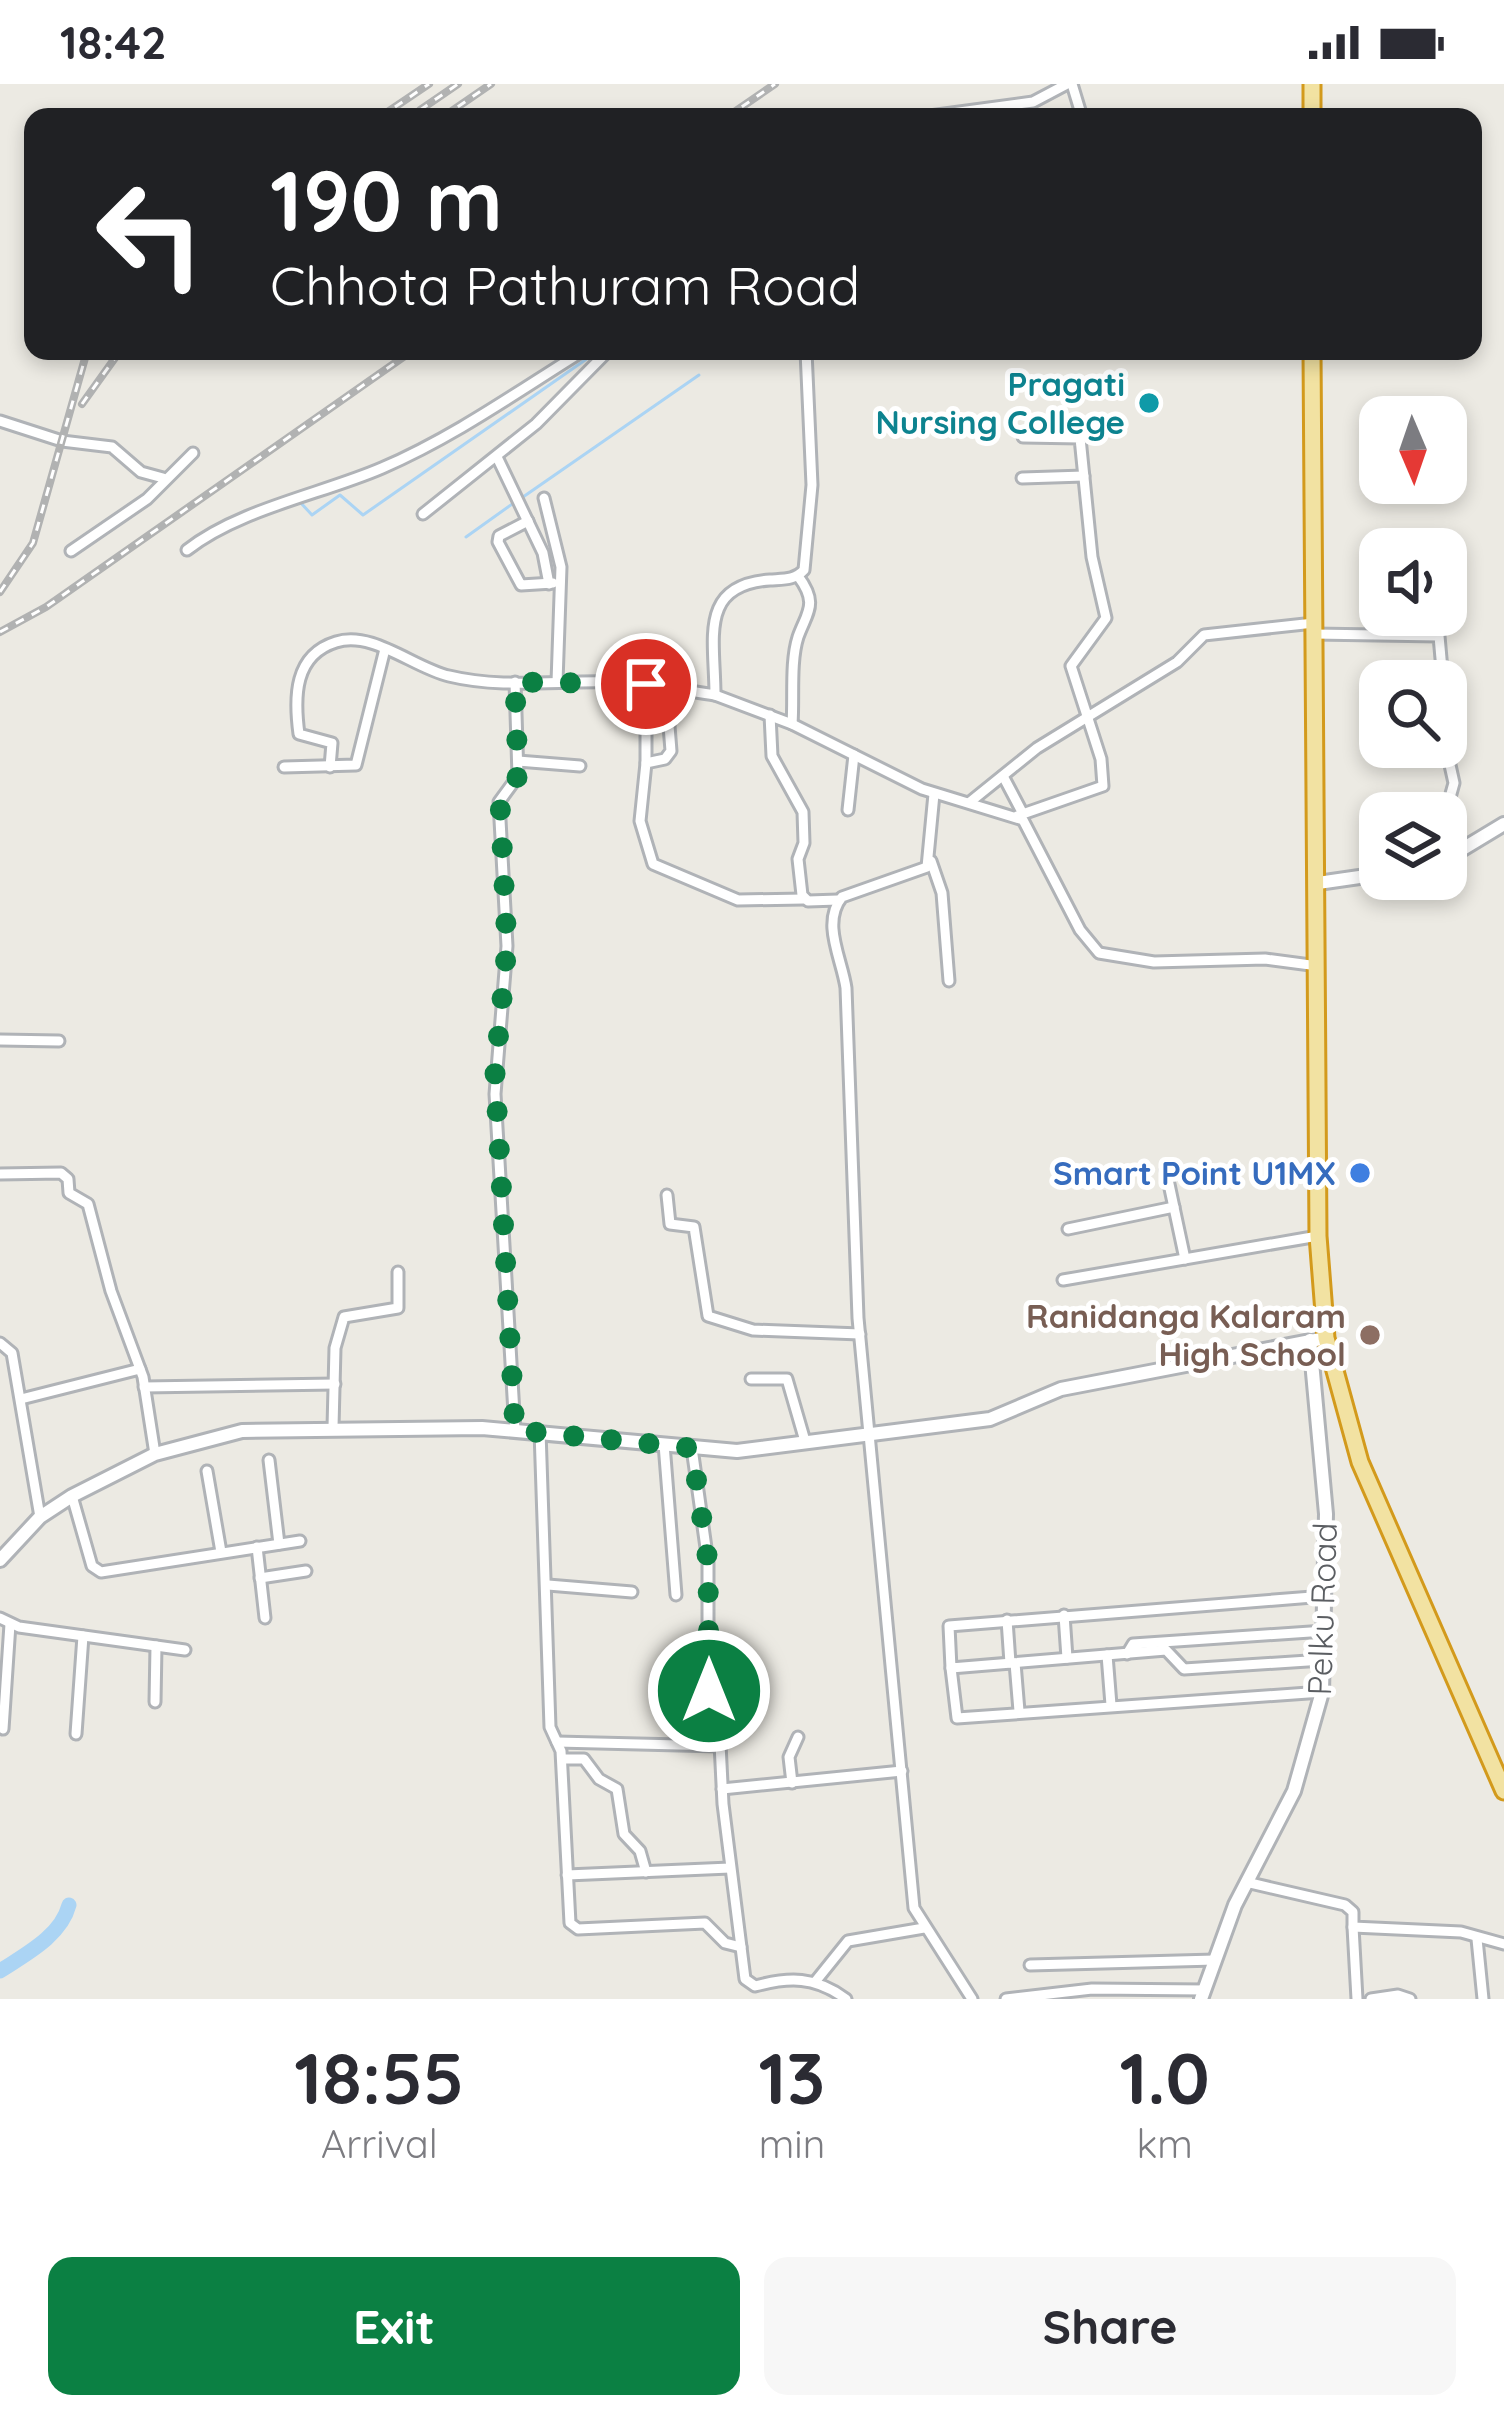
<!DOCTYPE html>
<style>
body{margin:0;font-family:Quicksand,sans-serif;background:#f7f7f7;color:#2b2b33;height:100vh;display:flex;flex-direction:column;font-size:45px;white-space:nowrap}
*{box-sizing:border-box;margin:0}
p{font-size:39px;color:#7c7c81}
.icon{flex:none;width:66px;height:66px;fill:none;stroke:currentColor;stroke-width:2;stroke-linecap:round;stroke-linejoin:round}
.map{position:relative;height:1915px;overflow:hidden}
.drawer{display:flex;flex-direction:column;background:#fff;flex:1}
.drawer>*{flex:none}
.guide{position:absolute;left:24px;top:24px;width:1458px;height:252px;border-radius:24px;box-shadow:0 6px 18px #0003;background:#202124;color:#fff;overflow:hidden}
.needle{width:78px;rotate:178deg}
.buttons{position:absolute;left:1359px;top:312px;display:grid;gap:24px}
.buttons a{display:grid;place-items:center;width:108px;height:108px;border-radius:24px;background:#fff;box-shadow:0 6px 18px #0003;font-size:60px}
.pin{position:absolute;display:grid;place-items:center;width:102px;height:102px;color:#fff;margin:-51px;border:6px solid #fff;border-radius:50%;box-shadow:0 3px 12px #0007}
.me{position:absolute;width:132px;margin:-66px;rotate:0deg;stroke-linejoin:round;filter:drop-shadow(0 0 9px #0008)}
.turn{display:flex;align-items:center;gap:42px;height:252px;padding:0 48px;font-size:54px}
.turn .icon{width:156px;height:156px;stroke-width:2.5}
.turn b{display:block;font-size:84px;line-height:102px}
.eta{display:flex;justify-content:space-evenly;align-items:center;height:204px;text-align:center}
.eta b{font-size:72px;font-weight:700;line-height:84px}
.cta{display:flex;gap:24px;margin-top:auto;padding:24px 48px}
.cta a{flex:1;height:138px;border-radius:24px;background:#0b8043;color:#fff;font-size:48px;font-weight:700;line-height:138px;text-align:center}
.cta a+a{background:#f7f7f7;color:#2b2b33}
.status{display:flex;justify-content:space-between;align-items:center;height:84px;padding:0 60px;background:#fff;direction:ltr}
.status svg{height:33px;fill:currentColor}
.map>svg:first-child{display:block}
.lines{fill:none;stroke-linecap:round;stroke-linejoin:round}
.stream{stroke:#abd4f4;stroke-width:3}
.river{stroke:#abd4f4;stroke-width:15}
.minor-casing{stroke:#b0b3b7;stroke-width:15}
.tertiary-casing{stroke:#b0b3b7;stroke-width:18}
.trunk-casing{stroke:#d39a1c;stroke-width:21}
.minor{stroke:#fff;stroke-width:9}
.tertiary{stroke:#fff;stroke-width:12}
.trunk{stroke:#f2e2a2;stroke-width:15}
.rail-casing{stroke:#b1b2b2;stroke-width:8}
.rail{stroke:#fff;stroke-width:3;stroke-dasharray:9;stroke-linecap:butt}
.route{stroke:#0b8043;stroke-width:21;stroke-dasharray:0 37.8}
.culture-dot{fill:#0f9aa8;stroke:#fff;stroke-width:4.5}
.shop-dot{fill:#3f7fe0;stroke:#fff;stroke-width:4.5}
.education-dot{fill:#8d6e63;stroke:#fff;stroke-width:4.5}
.labels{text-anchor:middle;stroke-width:10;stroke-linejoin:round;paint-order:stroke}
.culture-label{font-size:33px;font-weight:bold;fill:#0d838f;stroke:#fff;text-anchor:end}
.shop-label{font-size:33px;font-weight:bold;fill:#366cbe;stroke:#fff;text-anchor:end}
.education-label{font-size:33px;font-weight:bold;fill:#785e54;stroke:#fff;text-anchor:end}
.street-label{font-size:33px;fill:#5b5e62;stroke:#fff}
</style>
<div class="status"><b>18:42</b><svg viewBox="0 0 49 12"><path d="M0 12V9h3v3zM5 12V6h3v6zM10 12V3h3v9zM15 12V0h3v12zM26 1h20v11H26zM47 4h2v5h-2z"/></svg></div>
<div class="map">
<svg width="1504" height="1915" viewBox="0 0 1504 1915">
<rect width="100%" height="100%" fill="#eceae3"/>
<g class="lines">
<!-- stream -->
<g class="stream">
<polyline points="971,31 998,30"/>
<polyline points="523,413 699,291"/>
<polyline points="300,418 312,431 340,411 363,431 598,267"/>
<polyline points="466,453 515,418"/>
</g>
<!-- river -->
<path class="river" d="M 0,1887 C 26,1870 61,1852 69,1821"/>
<defs>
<g id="minor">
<polyline points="1072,0 1082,33"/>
<polyline points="922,33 1033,18 1067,0"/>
<polyline points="0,337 62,357 112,363 141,388 163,394"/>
<polyline points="497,373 543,469 549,500"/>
<polyline points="1022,394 1084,392"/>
<polyline points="544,414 561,483 557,598"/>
<polyline points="423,430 536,340 608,267"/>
<polyline points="528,437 499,452 498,458 521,501 553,499"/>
<path d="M 187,466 C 239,425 322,410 382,384 C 454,353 517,308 583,267"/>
<polyline points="71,467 147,415 193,369"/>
<polyline points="1314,550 1439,552 1443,597"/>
<polyline points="666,604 671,667 665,675 646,679 640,737 653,780 738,816 804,815"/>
<polyline points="715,611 792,640 922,705 1023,736 1080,846 1099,869 1154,878 1265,875 1318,882"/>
<polyline points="770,631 772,672 803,728 804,759 798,775 802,811 808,817 838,816"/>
<path d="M 792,640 C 794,614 790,578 798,553 C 807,528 819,520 798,492"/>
<polyline points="518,677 580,682"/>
<polyline points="646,679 646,600"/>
<polyline points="284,683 356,681 385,565"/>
<path d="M 330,683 L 332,659 L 299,650 C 294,613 294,571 336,558 C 372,546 414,584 449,592 C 502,605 560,596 614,598 C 648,599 682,606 715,611 C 715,555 698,501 770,496 C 784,495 795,496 804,486 L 812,401 L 806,267"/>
<polyline points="1003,692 1022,728"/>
<path d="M 934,710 L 927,783 L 842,813 C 821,839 842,875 846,904 L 858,1234 L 914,1824 L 972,1915"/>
<polyline points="970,718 1037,664 1177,578 1204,551 1314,539"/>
<polyline points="848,726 854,671"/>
<polyline points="1406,729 1449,717 1454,699 1446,663"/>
<polyline points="1017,732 1103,702 1101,675 1071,582 1106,534 1092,473 1080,354 1023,353"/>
<polyline points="1374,736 1380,735"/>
<polyline points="931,777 942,809 949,897"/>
<polyline points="0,956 59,957"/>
<polyline points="1166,1086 1185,1175"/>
<polyline points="0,1090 61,1089 68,1095 69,1109 88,1120 111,1207 143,1293 155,1370"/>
<polyline points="667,1111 670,1140 694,1143 708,1232 753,1246 860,1250"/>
<polyline points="1068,1145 1174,1123"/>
<polyline points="1063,1196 1318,1152"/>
<polyline points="0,1259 12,1269 40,1433"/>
<polyline points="751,1295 787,1295 805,1357"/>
<polyline points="144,1303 335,1300"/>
<polyline points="21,1315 140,1285"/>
<polyline points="333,1343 335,1264 344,1233 398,1224 398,1188"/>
<polyline points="515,1346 495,1010 507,862 499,718 518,692 515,598"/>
<polyline points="540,1347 550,1643 561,1667 570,1839 578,1845 705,1839 725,1859 741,1863"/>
<polyline points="664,1360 676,1511"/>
<path d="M 692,1364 L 708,1478 L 708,1607 L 719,1639 L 723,1720 L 745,1895 L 755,1902 C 789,1893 815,1892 846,1915"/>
<polyline points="269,1376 279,1460"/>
<polyline points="207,1387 221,1468"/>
<polyline points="72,1412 92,1482 101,1488 300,1457"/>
<polyline points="257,1463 265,1534"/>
<polyline points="260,1494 306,1487"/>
<polyline points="548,1501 632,1508"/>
<polyline points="1064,1531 1067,1574"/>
<polyline points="0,1534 19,1543 185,1566"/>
<polyline points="1007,1536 1010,1579"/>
<polyline points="1127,1570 1133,1560 1325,1547"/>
<polyline points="1107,1571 1111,1621"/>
<polyline points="1323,1576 1184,1585 1166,1566 951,1584 949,1542 1325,1512"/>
<polyline points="1015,1579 1019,1627"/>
<polyline points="951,1584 957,1634 1322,1608"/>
<polyline points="155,1618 156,1562"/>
<polyline points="3,1645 10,1540"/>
<polyline points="76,1650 83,1552"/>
<polyline points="557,1658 720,1662"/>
<polyline points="562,1675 584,1675 599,1695 617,1705 624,1750 640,1767 646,1788"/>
<polyline points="792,1699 789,1673 798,1653"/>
<polyline points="722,1705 902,1687"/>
<polyline points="567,1791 730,1784"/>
<polyline points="1246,1798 1345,1821 1353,1828 1353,1843 1461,1848 1504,1860"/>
<polyline points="1353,1843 1357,1915"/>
<polyline points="1477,1855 1483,1915"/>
<polyline points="1030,1881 1215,1876"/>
<polyline points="815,1898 848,1857 924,1844"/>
<polyline points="1006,1915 1092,1905 1205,1906"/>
<polyline points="1371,1915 1398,1911 1410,1915"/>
</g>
<g id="tertiary">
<polyline points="1446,775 1504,740"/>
<polyline points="1318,799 1380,790"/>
<polyline points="0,1476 40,1433 72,1412 155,1370 242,1347 482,1344 737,1367 990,1335 1061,1305 1326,1254"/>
<polyline points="1201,1915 1235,1821 1294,1707 1322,1608 1326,1430 1310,1256"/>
</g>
<g id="trunk">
<polyline points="1312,33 1312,0"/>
<polyline points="1312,267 1318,1152 1326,1254 1360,1378 1504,1707"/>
</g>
</defs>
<!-- minor casing -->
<use href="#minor" class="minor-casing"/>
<!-- tertiary casing -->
<use href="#tertiary" class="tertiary-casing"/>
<!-- trunk casing -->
<use href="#trunk" class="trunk-casing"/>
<!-- minor -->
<use href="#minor" class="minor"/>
<!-- tertiary -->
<use href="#tertiary" class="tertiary"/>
<!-- trunk -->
<use href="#trunk" class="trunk"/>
<defs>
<g id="rail">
<polyline points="420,26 458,0"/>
<polyline points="380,33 429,0"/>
<polyline points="443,33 491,0"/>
<polyline points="727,33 775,0"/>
<polyline points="82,320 120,267"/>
<polyline points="0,508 33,459 87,267"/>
<polyline points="0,548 46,523 412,267"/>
</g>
</defs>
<!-- rail casing -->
<use href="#rail" class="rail-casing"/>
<!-- rail -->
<use href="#rail" class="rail"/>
</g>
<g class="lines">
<!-- route -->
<polyline class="route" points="646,600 515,598 518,692 500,718 507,862 495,989 515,1346 692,1364 708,1478 709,1607"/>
</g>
<!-- markers -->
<circle class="culture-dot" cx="1149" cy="319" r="12"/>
<circle class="shop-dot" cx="1360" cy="1089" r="12"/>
<circle class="education-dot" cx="1370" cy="1251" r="12"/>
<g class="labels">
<!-- culture labels -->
<g class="culture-label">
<text x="1125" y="312">Pragati<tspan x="1125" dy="38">Nursing College</tspan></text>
</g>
<!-- shop labels -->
<g class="shop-label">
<text x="1336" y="1101">Smart Point U1MX</text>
</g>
<!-- education labels -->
<g class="education-label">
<text x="1346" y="1244">Ranidanga Kalaram<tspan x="1346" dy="38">High School</tspan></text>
</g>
<!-- street labels -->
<g class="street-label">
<text transform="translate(1322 1525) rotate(-88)" y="12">Pelku Road</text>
</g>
</g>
</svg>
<div class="buttons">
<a><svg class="needle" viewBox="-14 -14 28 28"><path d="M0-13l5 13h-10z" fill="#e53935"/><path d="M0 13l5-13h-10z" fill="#7c7c81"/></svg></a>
<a><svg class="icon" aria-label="sound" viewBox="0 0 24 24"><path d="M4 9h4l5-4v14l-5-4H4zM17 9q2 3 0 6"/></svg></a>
<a><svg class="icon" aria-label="search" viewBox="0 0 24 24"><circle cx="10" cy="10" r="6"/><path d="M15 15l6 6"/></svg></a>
<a><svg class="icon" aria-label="layers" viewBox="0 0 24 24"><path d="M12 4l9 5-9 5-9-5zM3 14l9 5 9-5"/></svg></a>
</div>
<div class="pin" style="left:646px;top:600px;background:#d93025"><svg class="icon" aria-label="arrive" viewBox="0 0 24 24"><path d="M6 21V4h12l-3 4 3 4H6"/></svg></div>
<svg class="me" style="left:709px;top:1607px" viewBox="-20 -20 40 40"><circle r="17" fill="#0b8043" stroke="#fff" stroke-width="3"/><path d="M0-11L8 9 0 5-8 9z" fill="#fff"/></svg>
<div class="guide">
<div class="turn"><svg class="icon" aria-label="left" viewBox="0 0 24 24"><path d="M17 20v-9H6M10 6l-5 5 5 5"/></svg><div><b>190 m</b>Chhota Pathuram Road</div></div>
</div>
</div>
<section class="drawer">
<div class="eta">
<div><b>18:55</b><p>Arrival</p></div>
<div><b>13</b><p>min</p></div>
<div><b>1.0</b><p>km</p></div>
</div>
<div class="cta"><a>Exit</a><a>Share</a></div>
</section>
